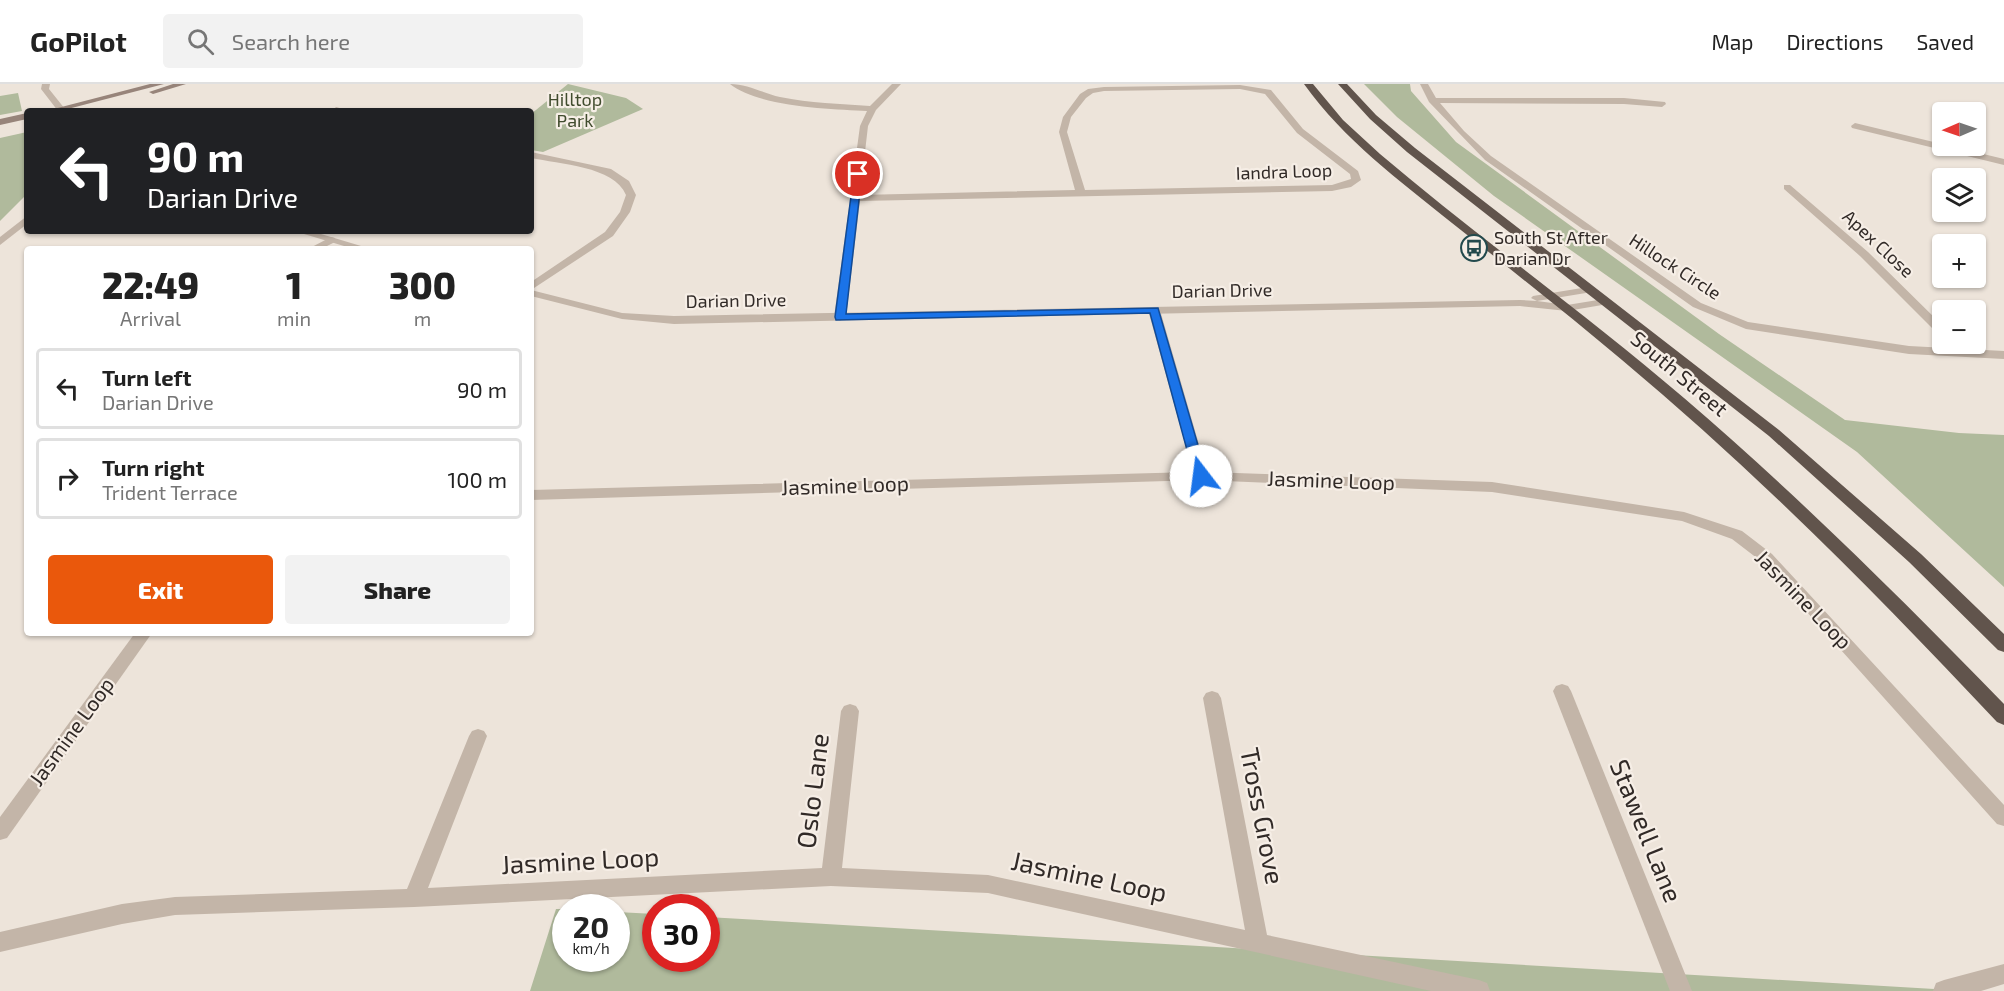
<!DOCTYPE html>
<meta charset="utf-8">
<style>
body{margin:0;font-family:"Exo 2",sans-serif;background:#f2f2f2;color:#222;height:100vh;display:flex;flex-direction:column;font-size:22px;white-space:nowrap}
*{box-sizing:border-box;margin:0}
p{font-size:20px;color:#767676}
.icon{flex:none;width:33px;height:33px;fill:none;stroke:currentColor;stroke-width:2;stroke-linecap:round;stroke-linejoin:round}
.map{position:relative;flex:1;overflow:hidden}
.details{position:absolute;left:24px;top:162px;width:510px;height:390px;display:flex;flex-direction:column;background:#fff;border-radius:6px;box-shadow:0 2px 4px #0004}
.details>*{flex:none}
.hud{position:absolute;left:24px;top:24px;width:510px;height:126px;border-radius:6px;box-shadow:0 2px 4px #0004;background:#202124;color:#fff;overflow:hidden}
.needle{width:39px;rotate:268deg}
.controls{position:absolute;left:1932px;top:18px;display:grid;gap:12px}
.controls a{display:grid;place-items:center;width:54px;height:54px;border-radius:6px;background:#fff;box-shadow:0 2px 4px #0004;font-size:30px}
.speed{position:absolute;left:552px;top:810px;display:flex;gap:12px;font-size:30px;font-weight:700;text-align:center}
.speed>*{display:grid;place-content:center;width:78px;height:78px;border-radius:50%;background:#fff;box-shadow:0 2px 4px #0004;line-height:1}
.speed small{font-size:15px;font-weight:400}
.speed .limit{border:9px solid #d22;background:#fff;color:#111}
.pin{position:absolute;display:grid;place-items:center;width:51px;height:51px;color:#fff;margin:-26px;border:3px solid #fff;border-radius:50%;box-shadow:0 2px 6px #0007}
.me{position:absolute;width:66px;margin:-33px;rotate:345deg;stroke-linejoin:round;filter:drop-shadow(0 0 4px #0008)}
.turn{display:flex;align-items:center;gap:21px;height:126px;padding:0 24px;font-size:27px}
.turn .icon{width:78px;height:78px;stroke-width:2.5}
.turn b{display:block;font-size:42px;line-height:51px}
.eta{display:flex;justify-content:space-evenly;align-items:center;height:102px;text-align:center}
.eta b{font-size:36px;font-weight:800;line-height:42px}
.action{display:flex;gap:12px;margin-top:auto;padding:12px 24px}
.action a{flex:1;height:69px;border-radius:6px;background:#ea580c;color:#fff;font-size:24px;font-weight:800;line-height:69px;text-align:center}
.action a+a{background:#f2f2f2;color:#222}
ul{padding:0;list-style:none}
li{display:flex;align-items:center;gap:18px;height:81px;margin:0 12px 9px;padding:0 12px;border:3px solid #e0e0e0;border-radius:6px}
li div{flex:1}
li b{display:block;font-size:22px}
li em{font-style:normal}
header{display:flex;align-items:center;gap:36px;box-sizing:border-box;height:84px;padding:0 30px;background:#fff;border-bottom:2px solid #e0e0e0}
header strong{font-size:28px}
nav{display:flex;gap:33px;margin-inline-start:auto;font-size:21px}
.search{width:420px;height:54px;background:#f2f2f2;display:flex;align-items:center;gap:15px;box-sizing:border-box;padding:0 21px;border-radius:6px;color:#767676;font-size:22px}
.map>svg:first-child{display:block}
.green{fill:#b0ba9c}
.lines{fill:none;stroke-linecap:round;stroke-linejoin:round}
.minor{fill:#c3b5a8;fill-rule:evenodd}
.tertiary{fill:#c3b5a8;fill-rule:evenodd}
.secondary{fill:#97847a;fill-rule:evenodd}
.trunk{fill:#61544c;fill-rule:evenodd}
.route{fill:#1a73e8;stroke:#114b97;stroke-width:1.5}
.labels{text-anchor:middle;stroke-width:4.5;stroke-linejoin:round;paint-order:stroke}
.far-park-label{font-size:18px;fill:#414c2e;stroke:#f6eee6}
.far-street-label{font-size:18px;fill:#312a27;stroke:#f6eee6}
.far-poi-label{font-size:18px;fill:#312a27;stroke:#f6eee6;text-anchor:start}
.street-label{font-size:21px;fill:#312a27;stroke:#f6eee6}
.near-street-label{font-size:26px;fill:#312a27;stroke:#f6eee6}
</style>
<header>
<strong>GoPilot</strong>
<div class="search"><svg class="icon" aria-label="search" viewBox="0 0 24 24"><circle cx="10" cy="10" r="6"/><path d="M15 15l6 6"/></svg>Search here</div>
<nav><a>Map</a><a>Directions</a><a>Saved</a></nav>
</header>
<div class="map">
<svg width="2004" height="907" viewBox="0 0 2004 907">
<rect width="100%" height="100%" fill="#ede4da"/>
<!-- green -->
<g class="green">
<polygon points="568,0 626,14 643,25 543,68 531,66 531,30"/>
<polygon points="1364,0 1410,0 1411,7 1456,58 1719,250 1845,336 1959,349 2004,351 2004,503 1857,368 1494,112 1397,33"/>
<polygon points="18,9 22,27 0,31 0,12"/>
<polygon points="27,48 27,110 0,137 0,54"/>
<polygon points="556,825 565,825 566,874 616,874 617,828 655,830 656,874 706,874 707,833 1968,907 530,907"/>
</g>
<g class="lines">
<!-- minor -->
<g class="minor">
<polygon points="42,0 50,0 49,5 65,25 64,27 58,27 41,5"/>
<path d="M 730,0 C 747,0 763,9 780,13 C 810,19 840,20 870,22 L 892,0 L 901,0 L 876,26 L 868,42 L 860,111 L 1075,106 L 1059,48 L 1063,33 L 1080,10 L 1088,5 L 1104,3 L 1240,1 L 1271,6 L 1303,45 L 1358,87 L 1361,96 L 1351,103 L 1332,107 L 860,117 L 846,233 L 840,237 L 834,233 L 860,42 L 867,27 C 830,25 759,23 730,0 ZM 1240,5 L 1265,10 L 1297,49 L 1350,90 L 1351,95 L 1332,101 L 1085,106 L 1067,48 L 1071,33 L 1086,14 L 1093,9 L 1104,7 Z"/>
<polygon points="1420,0 1428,0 1436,14 1624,14 1665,18 1666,20 1662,23 1624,20 1440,19 1464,47 1491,72 1701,219 1748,238 1909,262 2004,267 2004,275 1909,270 1746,245 1693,223 1485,76 1429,18"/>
<polygon points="336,23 343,25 344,27 332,27"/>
<polygon points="1855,39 2004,75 2004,81 1852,44 1851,42"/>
<path d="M 531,68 L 611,85 L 629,97 L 636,111 L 630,128 L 613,152 L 531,206 L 531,198 L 605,148 L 620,128 L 626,111 C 614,82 559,80 531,74 Z"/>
<polygon points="1784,101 1790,101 1868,168 1942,241 1942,250 1938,250 1860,172 1784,105"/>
<polygon points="27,132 27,140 0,161 0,153"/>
<polygon points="331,153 335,154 335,158 321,165 308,165"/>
<polygon points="1154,223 1160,226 1207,388 1492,398 1684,428 1742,447 1772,470 2004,721 2004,742 1997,740 1762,478 1732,455 1682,437 1492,408 1201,396 531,416 531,406 1193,388 1148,226"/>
<polygon points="135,549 152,549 7,754 0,756 0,733"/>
<polygon points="1562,600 1568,602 1571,607 1692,907 1670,907 1553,607 1556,602"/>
<polygon points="1212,607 1218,609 1221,614 1267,851 1479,896 1487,899 1490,907 1431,907 988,809 831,802 414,823 175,831 122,840 0,868 0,848 122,820 175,813 407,805 469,652 472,647 478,645 484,647 487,652 428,804 822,784 841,627 844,622 850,620 856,622 859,627 842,784 988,791 1245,846 1203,614 1206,609"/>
<polygon points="2004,880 2004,900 1981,907 1933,907 1936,899 1944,896"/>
</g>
<!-- tertiary -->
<g class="tertiary">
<polygon points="294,147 311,147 371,165 354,165"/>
<polygon points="1588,203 1592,204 1592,208 1537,217 1567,221 1604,215 1608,216 1608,220 1567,227 1520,222 674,240 622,235 531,212 531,206 622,229 674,232 1520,216 1537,217 1531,214 1533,212"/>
</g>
<!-- secondary -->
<g class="secondary">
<polygon points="150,0 164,0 60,27 46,27"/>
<polygon points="173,0 186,0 153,10 149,8"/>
<polygon points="27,29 27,35 0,41 0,35"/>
</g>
<!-- trunk -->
<g class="trunk">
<path d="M 1304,0 L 1313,0 L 1343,36 L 1380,70 C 1479,154 1585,229 1684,314 C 1796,410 1901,514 2004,620 L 2004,641 L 1997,638 C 1878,511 1756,388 1622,276 C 1566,229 1509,184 1452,139 C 1399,96 1344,56 1304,0 Z"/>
<polygon points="1338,0 1347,0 1376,31 1415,64 1779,346 1921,470 2004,550 2004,568 1998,566 1909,478 1769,352 1407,68 1370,35"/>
</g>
</g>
<!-- route -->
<polygon class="route" points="858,87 862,90 846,230 1158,224 1207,392 1205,395 1196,395 1194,392 1150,229 836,236 835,233 854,90"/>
<!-- icons -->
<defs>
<symbol id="bus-ring" viewBox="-11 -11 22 22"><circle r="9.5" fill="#f6eee6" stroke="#234a4d" stroke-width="1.5"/><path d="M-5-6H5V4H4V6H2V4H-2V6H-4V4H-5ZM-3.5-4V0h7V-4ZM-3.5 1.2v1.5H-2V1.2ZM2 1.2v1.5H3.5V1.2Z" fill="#234a4d"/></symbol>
</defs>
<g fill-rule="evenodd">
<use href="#bus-ring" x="1459" y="149" width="30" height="30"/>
</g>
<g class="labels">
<!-- far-park labels -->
<g class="far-park-label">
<text x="575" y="22">Hilltop<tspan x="575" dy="21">Park</tspan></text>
</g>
<!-- far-street labels -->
<g class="far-street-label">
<text transform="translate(1284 88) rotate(-2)" y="6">Iandra Loop</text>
<text transform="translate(1878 160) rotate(43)" y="6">Apex Close</text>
<text transform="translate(1675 183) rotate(33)" y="6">Hillock Circle</text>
<text transform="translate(1222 207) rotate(-1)" y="6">Darian Drive</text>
<text transform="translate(736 217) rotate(-1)" y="6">Darian Drive</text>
</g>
<!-- far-poi labels -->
<g class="far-poi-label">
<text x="1494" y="160">South St After<tspan x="1494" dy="21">Darian Dr</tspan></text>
</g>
<!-- street labels -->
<g class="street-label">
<text transform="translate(1679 290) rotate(40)" y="7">South Street</text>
<text transform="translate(1331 397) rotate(2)" y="7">Jasmine Loop</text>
<text transform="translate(845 402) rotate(-2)" y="7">Jasmine Loop</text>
<text transform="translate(1803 516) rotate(46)" y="7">Jasmine Loop</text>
<text transform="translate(72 648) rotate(-54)" y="7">Jasmine Loop</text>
</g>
<!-- near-street labels -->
<g class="near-street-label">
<text transform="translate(813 707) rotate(-83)" y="9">Oslo Lane</text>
<text transform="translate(1262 732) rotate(79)" y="9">Tross Grove</text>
<text transform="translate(1646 747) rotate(68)" y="9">Stawell Lane</text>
<text transform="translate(580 777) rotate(-3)" y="9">Jasmine Loop</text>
<text transform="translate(1089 793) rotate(12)" y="9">Jasmine Loop</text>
</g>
</g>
</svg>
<div class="controls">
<a><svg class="needle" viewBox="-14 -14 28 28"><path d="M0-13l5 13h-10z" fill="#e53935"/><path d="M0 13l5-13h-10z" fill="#767676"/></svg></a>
<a><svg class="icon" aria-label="layers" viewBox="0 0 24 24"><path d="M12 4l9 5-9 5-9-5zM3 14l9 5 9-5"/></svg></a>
<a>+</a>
<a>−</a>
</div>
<div class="speed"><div>20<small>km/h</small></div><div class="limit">30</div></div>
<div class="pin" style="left:858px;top:90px;background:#d93025"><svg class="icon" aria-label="arrive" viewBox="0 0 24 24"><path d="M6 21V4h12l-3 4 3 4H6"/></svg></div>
<svg class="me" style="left:1201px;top:392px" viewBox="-20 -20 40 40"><circle r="19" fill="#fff"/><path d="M0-13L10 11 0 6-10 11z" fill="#1a73e8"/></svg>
<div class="hud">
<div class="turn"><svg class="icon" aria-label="left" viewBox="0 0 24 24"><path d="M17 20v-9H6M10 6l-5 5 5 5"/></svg><div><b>90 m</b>Darian Drive</div></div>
</div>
<section class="details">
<div class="eta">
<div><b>22:49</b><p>Arrival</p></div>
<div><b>1</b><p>min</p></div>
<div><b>300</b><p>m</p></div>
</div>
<ul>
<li><svg class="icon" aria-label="left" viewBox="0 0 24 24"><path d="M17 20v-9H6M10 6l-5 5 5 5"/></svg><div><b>Turn left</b><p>Darian Drive</p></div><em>90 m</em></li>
<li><svg class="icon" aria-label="right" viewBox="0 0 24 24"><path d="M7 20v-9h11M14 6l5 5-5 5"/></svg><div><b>Turn right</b><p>Trident Terrace</p></div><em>100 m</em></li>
</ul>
<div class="action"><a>Exit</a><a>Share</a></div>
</section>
</div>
